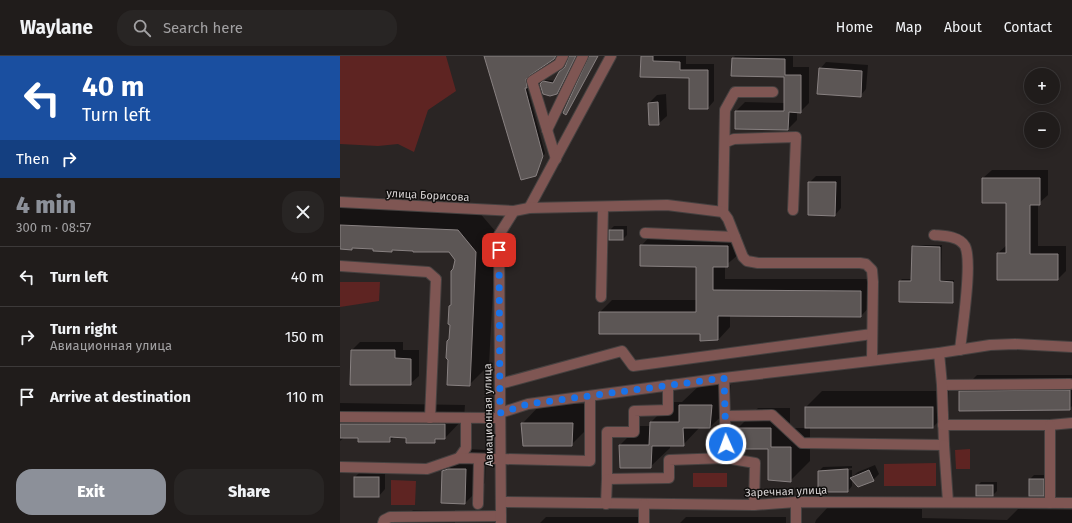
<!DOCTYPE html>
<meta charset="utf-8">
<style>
body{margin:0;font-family:"Fira Sans",sans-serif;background:#282524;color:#f1f3f6;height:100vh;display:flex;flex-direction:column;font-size:15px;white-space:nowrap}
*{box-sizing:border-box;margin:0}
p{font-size:13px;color:#a2a1a3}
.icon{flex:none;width:22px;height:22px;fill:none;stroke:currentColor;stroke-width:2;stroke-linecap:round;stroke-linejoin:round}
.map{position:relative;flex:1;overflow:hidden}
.panel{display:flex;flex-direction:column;background:#201c1b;width:340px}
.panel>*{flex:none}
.banner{background:#1a4fa0;color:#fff;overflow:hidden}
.controls{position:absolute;left:684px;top:12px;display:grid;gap:8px}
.controls a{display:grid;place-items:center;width:36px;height:36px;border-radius:50%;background:#201c1b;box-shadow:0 2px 10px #0003,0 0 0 1px #3d3a3a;font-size:20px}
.pin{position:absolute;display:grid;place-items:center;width:34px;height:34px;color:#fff;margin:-17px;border-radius:8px;box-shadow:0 2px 6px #0006}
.me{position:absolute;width:44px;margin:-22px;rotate:358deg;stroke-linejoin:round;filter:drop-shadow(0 0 3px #0008)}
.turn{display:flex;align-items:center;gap:14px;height:84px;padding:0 16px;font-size:18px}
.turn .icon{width:52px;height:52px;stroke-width:2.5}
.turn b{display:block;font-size:28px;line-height:34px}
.then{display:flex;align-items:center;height:38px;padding:0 16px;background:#0003;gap:8px;font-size:15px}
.round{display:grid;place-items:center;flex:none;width:42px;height:42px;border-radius:16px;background:#282524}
.overview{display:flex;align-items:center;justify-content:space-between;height:68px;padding:0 16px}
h1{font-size:24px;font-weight:800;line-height:30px;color:#8c9099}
.action{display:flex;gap:8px;margin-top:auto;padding:8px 16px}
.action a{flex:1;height:46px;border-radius:16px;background:#8c9099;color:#fff;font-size:16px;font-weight:800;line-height:46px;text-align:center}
.action a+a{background:#282524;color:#f1f3f6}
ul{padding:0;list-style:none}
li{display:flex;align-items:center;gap:12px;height:60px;padding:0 16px;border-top:1px solid #3d3a3a}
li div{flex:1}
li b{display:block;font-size:15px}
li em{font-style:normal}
header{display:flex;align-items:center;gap:24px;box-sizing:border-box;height:56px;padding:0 20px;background:#201c1b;border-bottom:1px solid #3d3a3a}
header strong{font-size:19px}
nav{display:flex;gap:22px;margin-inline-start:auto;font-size:14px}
.search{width:280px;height:36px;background:#282524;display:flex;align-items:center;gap:10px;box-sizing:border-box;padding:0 14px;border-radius:16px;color:#a2a1a3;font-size:15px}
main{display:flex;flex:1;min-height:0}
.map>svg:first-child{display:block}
.green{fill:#5e2422}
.shadow{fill:#0007}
.building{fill:#5c5655;stroke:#888181}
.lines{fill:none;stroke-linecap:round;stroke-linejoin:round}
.minor-casing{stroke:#464140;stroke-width:12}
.minor{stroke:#7f5653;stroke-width:10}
.route{stroke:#1a73e8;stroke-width:7;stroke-dasharray:0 12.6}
.labels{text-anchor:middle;stroke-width:3;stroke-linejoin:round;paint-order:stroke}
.street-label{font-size:11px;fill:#d7d3d3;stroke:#110f0e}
</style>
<header>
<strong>Waylane</strong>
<div class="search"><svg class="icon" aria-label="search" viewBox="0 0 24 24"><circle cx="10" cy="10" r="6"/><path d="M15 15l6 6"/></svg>Search here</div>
<nav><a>Home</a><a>Map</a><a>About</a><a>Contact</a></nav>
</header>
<main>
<section class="panel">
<div class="banner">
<div class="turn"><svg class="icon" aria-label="left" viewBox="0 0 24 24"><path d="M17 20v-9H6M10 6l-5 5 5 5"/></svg><div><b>40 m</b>Turn left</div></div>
<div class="then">Then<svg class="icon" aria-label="right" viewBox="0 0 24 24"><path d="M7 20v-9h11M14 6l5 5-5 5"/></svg></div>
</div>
<div class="overview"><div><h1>4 min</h1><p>300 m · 08:57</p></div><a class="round"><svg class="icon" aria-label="close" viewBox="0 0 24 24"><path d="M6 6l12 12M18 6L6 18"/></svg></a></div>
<ul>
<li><svg class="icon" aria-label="left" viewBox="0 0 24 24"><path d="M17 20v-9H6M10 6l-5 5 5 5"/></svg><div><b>Turn left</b></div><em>40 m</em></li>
<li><svg class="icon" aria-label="right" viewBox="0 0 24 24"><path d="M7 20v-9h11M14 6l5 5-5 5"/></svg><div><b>Turn right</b><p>Авиационная улица</p></div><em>150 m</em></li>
<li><svg class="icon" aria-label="arrive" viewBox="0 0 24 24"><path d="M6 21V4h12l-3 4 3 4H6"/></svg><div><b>Arrive at destination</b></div><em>110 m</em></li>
</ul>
<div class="action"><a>Exit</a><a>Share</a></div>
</section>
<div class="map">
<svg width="732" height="467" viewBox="0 0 732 467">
<rect width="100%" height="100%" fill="#2a2524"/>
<!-- green -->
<g class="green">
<polygon points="0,0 106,0 116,35 88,54 74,96 58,88 38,90 0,88"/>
<polygon points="0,226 40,226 39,245 0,251"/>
<polygon points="630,393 630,413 616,413 615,394"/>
<polygon points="596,407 596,430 544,430 544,408"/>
<rect x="353" y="417" width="34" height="14"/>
<polygon points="51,424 76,425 75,449 51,449"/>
</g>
<!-- shadow -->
<g class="shadow">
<polygon points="145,0 216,0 187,21 189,30 187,31 205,97 195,120"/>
<polygon points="230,0 236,0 217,37 203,26 206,24 215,25 226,11"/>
<polygon points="302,0 346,0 346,8 374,8 374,45 368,52 350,21 301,20"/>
<polygon points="395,0 453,0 453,11 469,11 469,47 460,56 457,55 457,64 448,73 396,72 396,55 405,46 445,47 445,20 393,2"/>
<polygon points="486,6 528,9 526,33 520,40 480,13"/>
<polygon points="326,38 327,60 318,68 309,47 317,39"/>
<polygon points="652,114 708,114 708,139 698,148 698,190 726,190 726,215 718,223 658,197 667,189 667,146 643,122"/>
<polygon points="476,120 501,120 501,152 495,159 470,126"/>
<polygon points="0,148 138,155 156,176 149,309 129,329 110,283 116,203 109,195 54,193 51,195 34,192 0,192"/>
<polygon points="274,170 287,170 287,179 283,183 270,174"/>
<polygon points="313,177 400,178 399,198 385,210 385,223 533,223 533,247 521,260 390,259 390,271 378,284 361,277 260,277 260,256 272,244 357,244 357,210 301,190"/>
<polygon points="575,189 602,189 601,224 614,224 614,245 612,246 560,225 562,223 573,223 573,190"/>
<polygon points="20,286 63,286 63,294 79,294 79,320 70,328 12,294"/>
<polygon points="637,319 732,319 732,350 729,353 620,336"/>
<polygon points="360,329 391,329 390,352 370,371 360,371 343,389 330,389 330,392 310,411 280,389 299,370 311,370 311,366 331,346 342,346"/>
<polygon points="482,335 609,335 609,355 593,371 470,371 470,405 450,425 429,392 398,372 418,352 450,352 450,372 466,372 466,351"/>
<polygon points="0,347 125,349 124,362 105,382 98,382 94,386 67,381 55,380 50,385 5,381 0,385"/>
<polygon points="201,348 253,348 251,369 231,389 182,368"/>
<polygon points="128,393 146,394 145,427 125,447 103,415 122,395"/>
<polygon points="535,409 539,418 533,424 512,423 512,430 508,435 479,415 483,411 512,410 512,412 482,414 482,416 512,414 512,421 518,416"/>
<polygon points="21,415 45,415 45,433 39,440 15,421"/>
<polygon points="694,419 707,419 707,435 703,439 690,423"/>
<polygon points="641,426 657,426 657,435 653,439 637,439 637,430"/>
<polygon points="488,451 582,453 582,462 667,464 678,453 732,454 732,467 475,467 476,464"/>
<polygon points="73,454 115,454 115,467 60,467"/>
<polygon points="206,461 305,461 305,467 200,467"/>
<polygon points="346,461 446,461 446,467 340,467"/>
</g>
<!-- building -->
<g class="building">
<polygon points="144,0 216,0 214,3 189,20 186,23 187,32 185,32 203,100 196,120 181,124"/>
<polygon points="229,0 236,0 217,38 210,40 203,38 200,28 203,25 213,27 219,16 225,11"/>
<polygon points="249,0 258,0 226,59 223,57"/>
<polygon points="301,0 313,0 313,5 340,6 340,14 368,14 368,53 349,53 349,22 300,21"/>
<polygon points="392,2 445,3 445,19 461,19 461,57 449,56 448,74 395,73 395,55 444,55 444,21 391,20"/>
<polygon points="479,12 522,15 521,41 477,38"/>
<polygon points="318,46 319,69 309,69 308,47"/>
<polygon points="642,122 700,122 700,149 690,149 690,198 718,198 718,224 657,224 657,197 666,197 666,147 642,147"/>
<polygon points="468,126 496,126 495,160 468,159"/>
<polygon points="0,169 118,174 136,196 130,330 107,329 108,304 106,302 107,285 109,283 110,269 108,268 109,250 111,249 111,215 113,213 115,204 109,196 73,196 73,195 52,194 52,196 33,195 33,193 12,192 12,194 0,193"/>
<rect x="269" y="174" width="14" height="10"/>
<polygon points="300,189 388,190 388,211 373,211 373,234 521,235 521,261 378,260 378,284 360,285 360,278 259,278 259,256 356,256 356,211 300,210"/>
<polygon points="572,190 600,191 600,225 613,226 613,247 559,246 559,225 571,225"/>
<polygon points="11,294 55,294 55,302 71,303 71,329 10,329"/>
<polygon points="730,334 730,354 619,355 619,335"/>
<polygon points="339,349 372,349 370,372 343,372 344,390 312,390 311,412 280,412 279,389 309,389 310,366 339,366"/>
<rect x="465" y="351" width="128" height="21"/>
<polygon points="181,367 233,367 232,390 183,390"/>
<polygon points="0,368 105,368 105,383 95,383 95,387 66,387 66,382 50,381 50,386 18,386 18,382 0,382"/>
<polygon points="397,372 431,372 431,391 451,391 451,426 428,424 428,393 399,393"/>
<polygon points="108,413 126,413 125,448 101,447 102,415"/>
<polygon points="508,413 508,436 478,436 478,415"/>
<polygon points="529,414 534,425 518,431 510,422"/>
<rect x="14" y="421" width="25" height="20"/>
<rect x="689" y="423" width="15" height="17"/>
<rect x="636" y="429" width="17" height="11"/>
</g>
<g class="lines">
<defs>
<g id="minor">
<polyline points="207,74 243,0"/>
<polyline points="386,86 394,83 456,81 453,154"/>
<polyline points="216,103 192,25 219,8 223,0"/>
<polyline points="0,146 174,155"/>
<polyline points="189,152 271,0"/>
<polyline points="383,156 385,54 395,36 433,36"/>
<polyline points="305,177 395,181"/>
<path d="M 594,179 C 604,180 619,180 625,190 C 633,206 622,273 620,294"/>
<polyline points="0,210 88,216 96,223 90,362"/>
<polyline points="261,241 263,152"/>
<polyline points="599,297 650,289 675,288 732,291"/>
<polyline points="384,322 386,402"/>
<polyline points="160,328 282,295 293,310 532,278"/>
<polyline points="328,329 328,354 294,355 294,376 267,376 267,423 329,422 329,404 386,402 415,407 414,449"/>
<polyline points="602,329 730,328"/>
<polyline points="160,357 188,348 384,322 599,297 602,329 604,389 462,387 432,359 385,360"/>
<polyline points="0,361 160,362"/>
<polyline points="603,369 710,369 732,367"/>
<polyline points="710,369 710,447"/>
<polyline points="604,389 608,446"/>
<polyline points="119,402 126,392 126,362"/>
<polyline points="0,411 87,413 119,402 250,405 250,340"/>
<polyline points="161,446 414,449 456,446 732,447"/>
<polyline points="456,446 456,467"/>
<polyline points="138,448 139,403"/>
<polyline points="266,448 267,423"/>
<polyline points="304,448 304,467"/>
<polyline points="43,467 44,464 50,461 161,460"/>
<polyline points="161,467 159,179 174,155 189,152 327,149 383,156 388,163 403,201 407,205 418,207 520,207 526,208 532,214 533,226 532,304"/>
</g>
</defs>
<!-- minor casing -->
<use href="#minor" class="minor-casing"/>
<!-- minor -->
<use href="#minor" class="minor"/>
</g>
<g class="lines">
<!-- route -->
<polyline class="route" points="159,194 160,357 188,348 384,322 386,388"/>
</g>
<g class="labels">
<!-- street labels -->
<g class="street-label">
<text transform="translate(88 139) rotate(3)" y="4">улица Борисова</text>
<text transform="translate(148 359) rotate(-91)" y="4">Авиационная улица</text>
<text transform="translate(446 435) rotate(-2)" y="4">Заречная улица</text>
</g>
</g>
</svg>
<div class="controls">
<a>+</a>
<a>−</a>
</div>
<div class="pin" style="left:159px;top:194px;background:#d93025"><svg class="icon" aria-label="arrive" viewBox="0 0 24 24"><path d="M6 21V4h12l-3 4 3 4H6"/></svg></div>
<svg class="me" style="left:386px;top:388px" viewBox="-20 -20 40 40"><circle r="17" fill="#1a73e8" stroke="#fff" stroke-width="3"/><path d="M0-11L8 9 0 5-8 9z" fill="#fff"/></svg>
</div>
</main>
